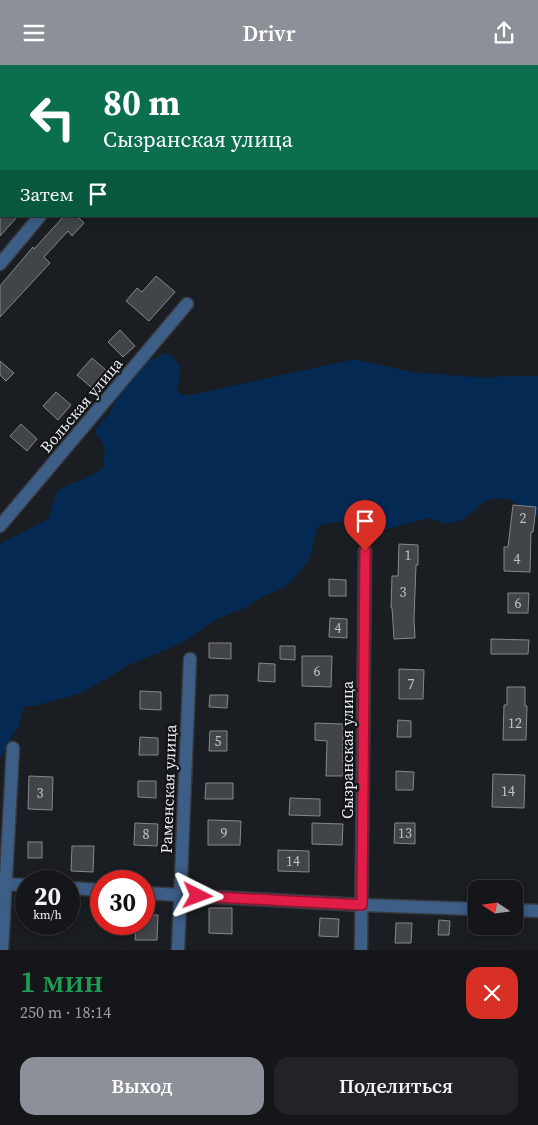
<!DOCTYPE html>
<html lang="ru">
<meta charset="utf-8">
<style>
body{margin:0;font-family:"Source Serif 4",serif;background:#212326;color:#f1f3f6;height:100vh;display:flex;flex-direction:column;font-size:19px;white-space:nowrap}
*{box-sizing:border-box;margin:0}
p{font-size:16px;color:#9d9fa2}
.icon{flex:none;width:28px;height:28px;fill:none;stroke:currentColor;stroke-width:2;stroke-linecap:round;stroke-linejoin:round}
.map{position:relative;height:885px;overflow:hidden}
.side{display:flex;flex-direction:column;background:#141619;flex:1}
.side>*{flex:none}
.hud{position:absolute;left:0px;top:0px;width:539px;height:152px;box-shadow:0 2px 12px #0003,0 0 0 1px #333538;background:#0b6e4f;color:#fff;overflow:hidden}
.needle{width:32px;rotate:283deg}
.controls{position:absolute;left:468px;top:815px;display:grid;gap:10px}
.controls a{display:grid;place-items:center;width:55px;height:55px;border-radius:10px;background:#141619;box-shadow:0 2px 12px #0003,0 0 0 1px #333538;font-size:25px}
.speed{position:absolute;left:15px;top:805px;display:flex;gap:10px;font-size:25px;font-weight:700;text-align:center}
.speed>*{display:grid;place-content:center;width:65px;height:65px;border-radius:50%;background:#141619;box-shadow:0 2px 12px #0003,0 0 0 1px #333538;line-height:1}
.speed small{font-size:12px;font-weight:400}
.speed .limit{border:8px solid #d22;background:#fff;color:#111}
.pin{position:absolute;display:grid;place-items:center;width:42px;height:42px;color:#fff;margin:-51px -21px;border-radius:50% 50% 50% 0;rotate:-45deg;box-shadow:0 0 5px #0007}
.pin .icon{rotate:45deg}
.me{position:absolute;width:55px;margin:-28px;rotate:93deg;stroke-linejoin:round;filter:drop-shadow(0 0 4px #0008)}
.turn{display:flex;align-items:center;gap:18px;height:105px;padding:0 20px;font-size:22px}
.turn .icon{width:65px;height:65px;stroke-width:2.5}
.turn b{display:block;font-size:35px;line-height:42px}
.then{display:flex;align-items:center;height:48px;padding:0 20px;background:#0003;gap:10px;font-size:19px}
.round{display:grid;place-items:center;flex:none;width:52px;height:52px;border-radius:15px;background:#212326}
.head{display:flex;align-items:center;justify-content:space-between;height:85px;padding:0 20px}
h1{font-size:30px;font-weight:600;line-height:38px;color:#1e9e55}
.button{display:flex;gap:10px;margin-top:auto;padding:10px 20px}
.button a{flex:1;height:58px;border-radius:15px;background:#8c9099;color:#fff;font-size:20px;font-weight:600;line-height:58px;text-align:center}
.button a+a{background:#212326;color:#f1f3f6}
header{display:flex;justify-content:space-between;align-items:center;height:65px;padding:0 20px;background:#8c9099;color:#fff;font-size:22px;font-weight:600}
.map>svg:first-child{display:block}
.green{fill:#042a54}
.building{fill:#414549;stroke:#84878c}
.lines{fill:none;stroke-linecap:round;stroke-linejoin:round}
.minor-casing{stroke:#373a3e;stroke-width:15}
.minor{stroke:#3d5e87;stroke-width:12}
.route-casing{stroke:#92132f;stroke-width:12}
.route{stroke:#e11d48;stroke-width:9}
.labels{text-anchor:middle;stroke-width:4.5;stroke-linejoin:round;paint-order:stroke}
.number-label{font-size:14px;fill:#c0c3c6}
.street-label{font-size:16px;fill:#ebedf0;stroke:#111418}
</style>
<header><svg class="icon" aria-label="menu" viewBox="0 0 24 24"><path d="M4 6h16M4 12h16M4 18h16"/></svg>Drivr<svg class="icon" aria-label="share" viewBox="0 0 24 24"><path d="M12 15V3M7 8l5-5 5 5M5 13v7h14v-7"/></svg></header>
<div class="map">
<svg width="538" height="885" viewBox="0 0 538 885">
<rect width="100%" height="100%" fill="#1a1d21"/>
<!-- green -->
<path class="green" d="M 166,288 C 185,298 181,307 177,325 L 183,330 L 191,330 L 351,295 L 359,295 L 411,307 L 486,313 C 502,310 521,312 538,311 L 538,451 L 508,434 L 499,433 L 487,435 L 462,455 L 446,459 L 428,453 L 392,463 L 378,465 L 368,465 L 337,457 L 321,460 L 317,463 L 310,491 L 306,499 L 290,518 L 283,523 L 260,533 L 245,543 L 217,554 L 184,577 L 127,601 L 113,610 L 79,629 L 34,641 L 24,641 L 19,660 L 7,680 L 5,688 L 0,692 L 0,479 L 48,454 L 57,426 C 72,417 88,415 103,403 C 105,388 107,381 96,369 L 96,363 L 109,349 L 123,321 L 143,298 Z"/>
<!-- building -->
<g class="building">
<polygon points="0,151 18,151 0,171"/>
<polygon points="64,151 77,151 84,158 72,171 68,166 44,192 50,198 0,252 0,221 33,182 34,184"/>
<polygon points="156,211 175,227 149,256 126,236 137,223 142,227"/>
<polygon points="120,265 135,281 123,292 108,277"/>
<polygon points="92,293 107,306 92,323 77,310"/>
<polygon points="0,296 14,308 6,316 0,310"/>
<polygon points="56,327 71,340 58,355 43,341"/>
<polygon points="21,359 37,374 27,386 10,371"/>
<polygon points="513,440 536,442 533,467 531,467 530,507 504,506 504,482 508,482"/>
<polygon points="399,479 418,480 418,500 416,500 414,554 415,573 394,574 392,543 391,543 392,511 398,511"/>
<polygon points="329,514 346,515 346,531 329,531"/>
<polygon points="508,528 529,528 528,548 508,548"/>
<polygon points="330,553 347,554 347,573 329,572"/>
<polygon points="491,574 529,575 528,589 491,589"/>
<polygon points="209,578 231,578 231,594 209,593"/>
<polygon points="280,581 295,581 295,595 280,594"/>
<polygon points="302,591 332,591 331,622 302,621"/>
<polygon points="259,598 275,599 275,617 258,616"/>
<polygon points="399,604 424,605 423,634 399,634"/>
<polygon points="507,622 525,622 525,641 527,641 526,675 503,675 504,640 507,640"/>
<polygon points="140,626 161,627 161,645 140,644"/>
<polygon points="210,630 228,630 227,643 209,642"/>
<polygon points="398,655 411,656 411,672 397,672"/>
<polygon points="315,658 343,659 343,711 326,711 327,676 315,675"/>
<polygon points="210,666 227,666 227,686 209,686"/>
<polygon points="140,672 158,673 158,690 139,690"/>
<polygon points="396,706 414,707 413,725 396,725"/>
<polygon points="493,709 525,710 524,743 492,742"/>
<polygon points="29,711 53,712 52,745 28,744"/>
<polygon points="138,716 156,716 156,733 138,732"/>
<polygon points="206,718 233,718 233,734 205,734"/>
<polygon points="290,733 320,734 320,751 289,750"/>
<polygon points="208,755 241,756 240,780 208,780"/>
<polygon points="135,758 158,759 157,781 134,780"/>
<polygon points="312,758 343,759 342,780 312,779"/>
<polygon points="395,758 415,758 415,779 394,778"/>
<rect x="28" y="777" width="14" height="16"/>
<polygon points="72,781 94,781 93,807 71,806"/>
<polygon points="278,785 309,786 309,807 278,806"/>
<polygon points="209,843 232,843 232,869 209,868"/>
<polygon points="144,850 158,850 157,875 135,875 136,859 144,859"/>
<polygon points="320,853 339,854 338,872 319,871"/>
<polygon points="439,855 450,856 449,870 438,870"/>
<polygon points="396,858 412,858 411,878 395,878"/>
</g>
<g class="lines">
<defs>
<g id="minor">
<polyline points="146,0 148,1"/>
<polyline points="343,0 344,1"/>
<polyline points="167,1 168,0"/>
<polyline points="0,199 40,151"/>
<polyline points="0,461 187,239"/>
<polyline points="0,819 26,820"/>
<polyline points="69,823 101,825"/>
<polyline points="144,828 362,840 476,844"/>
<polyline points="514,845 538,846"/>
<polyline points="2,885 13,683"/>
<polyline points="178,885 190,594"/>
<polyline points="361,885 365,486"/>
</g>
</defs>
<!-- minor casing -->
<use href="#minor" class="minor-casing"/>
<!-- minor -->
<use href="#minor" class="minor"/>
</g>
<g class="lines">
<defs>
<polyline id="route" points="198,831 362,840 365,486"/>
</defs>
<!-- route casing -->
<use href="#route" class="route-casing"/>
<!-- route -->
<use href="#route" class="route"/>
</g>
<g class="labels">
<!-- number labels -->
<g class="number-label">
<text x="523" y="458">2</text>
<text x="408" y="495">1</text>
<text x="517" y="499">4</text>
<text x="403" y="532">3</text>
<text x="518" y="543">6</text>
<text x="338" y="568">4</text>
<text x="317" y="611">6</text>
<text x="411" y="624">7</text>
<text x="515" y="663">12</text>
<text x="218" y="681">5</text>
<text x="508" y="731">14</text>
<text x="40" y="733">3</text>
<text x="224" y="773">9</text>
<text x="405" y="773">13</text>
<text x="146" y="774">8</text>
<text x="293" y="801">14</text>
</g>
<!-- street labels -->
<g class="street-label">
<text transform="translate(81 340) rotate(-50)" y="6">Вольская улица</text>
<text transform="translate(347 685) rotate(-90)" y="6">Сызранская улица</text>
<text transform="translate(168 724) rotate(-88)" y="6">Раменская улица</text>
</g>
</g>
</svg>
<div class="controls">
<a><svg class="needle" viewBox="-14 -14 28 28"><path d="M0-13l5 13h-10z" fill="#e53935"/><path d="M0 13l5-13h-10z" fill="#9d9fa2"/></svg></a>
</div>
<div class="speed"><div>20<small>km/h</small></div><div class="limit">30</div></div>
<div class="pin" style="left:365px;top:486px;background:#d93025"><svg class="icon" aria-label="arrive" viewBox="0 0 24 24"><path d="M6 21V4h12l-3 4 3 4H6"/></svg></div>
<svg class="me" style="left:198px;top:831px" viewBox="-20 -20 40 40"><path d="M0-17L14 15 0 8-14 15z" fill="#e11d48" stroke="#fff" stroke-width="4"/></svg>
<div class="hud">
<div class="turn"><svg class="icon" aria-label="left" viewBox="0 0 24 24"><path d="M17 20v-9H6M10 6l-5 5 5 5"/></svg><div><b>80 m</b>Сызранская улица</div></div>
<div class="then">Затем<svg class="icon" aria-label="arrive" viewBox="0 0 24 24"><path d="M6 21V4h12l-3 4 3 4H6"/></svg></div>
</div>
</div>
<section class="side">
<div class="head"><div><h1>1 мин</h1><p>250 m · 18:14</p></div><a class="round" style="background:#d93025;color:#fff"><svg class="icon" aria-label="close" viewBox="0 0 24 24"><path d="M6 6l12 12M18 6L6 18"/></svg></a></div>
<div class="button"><a>Выход</a><a>Поделиться</a></div>
</section>
